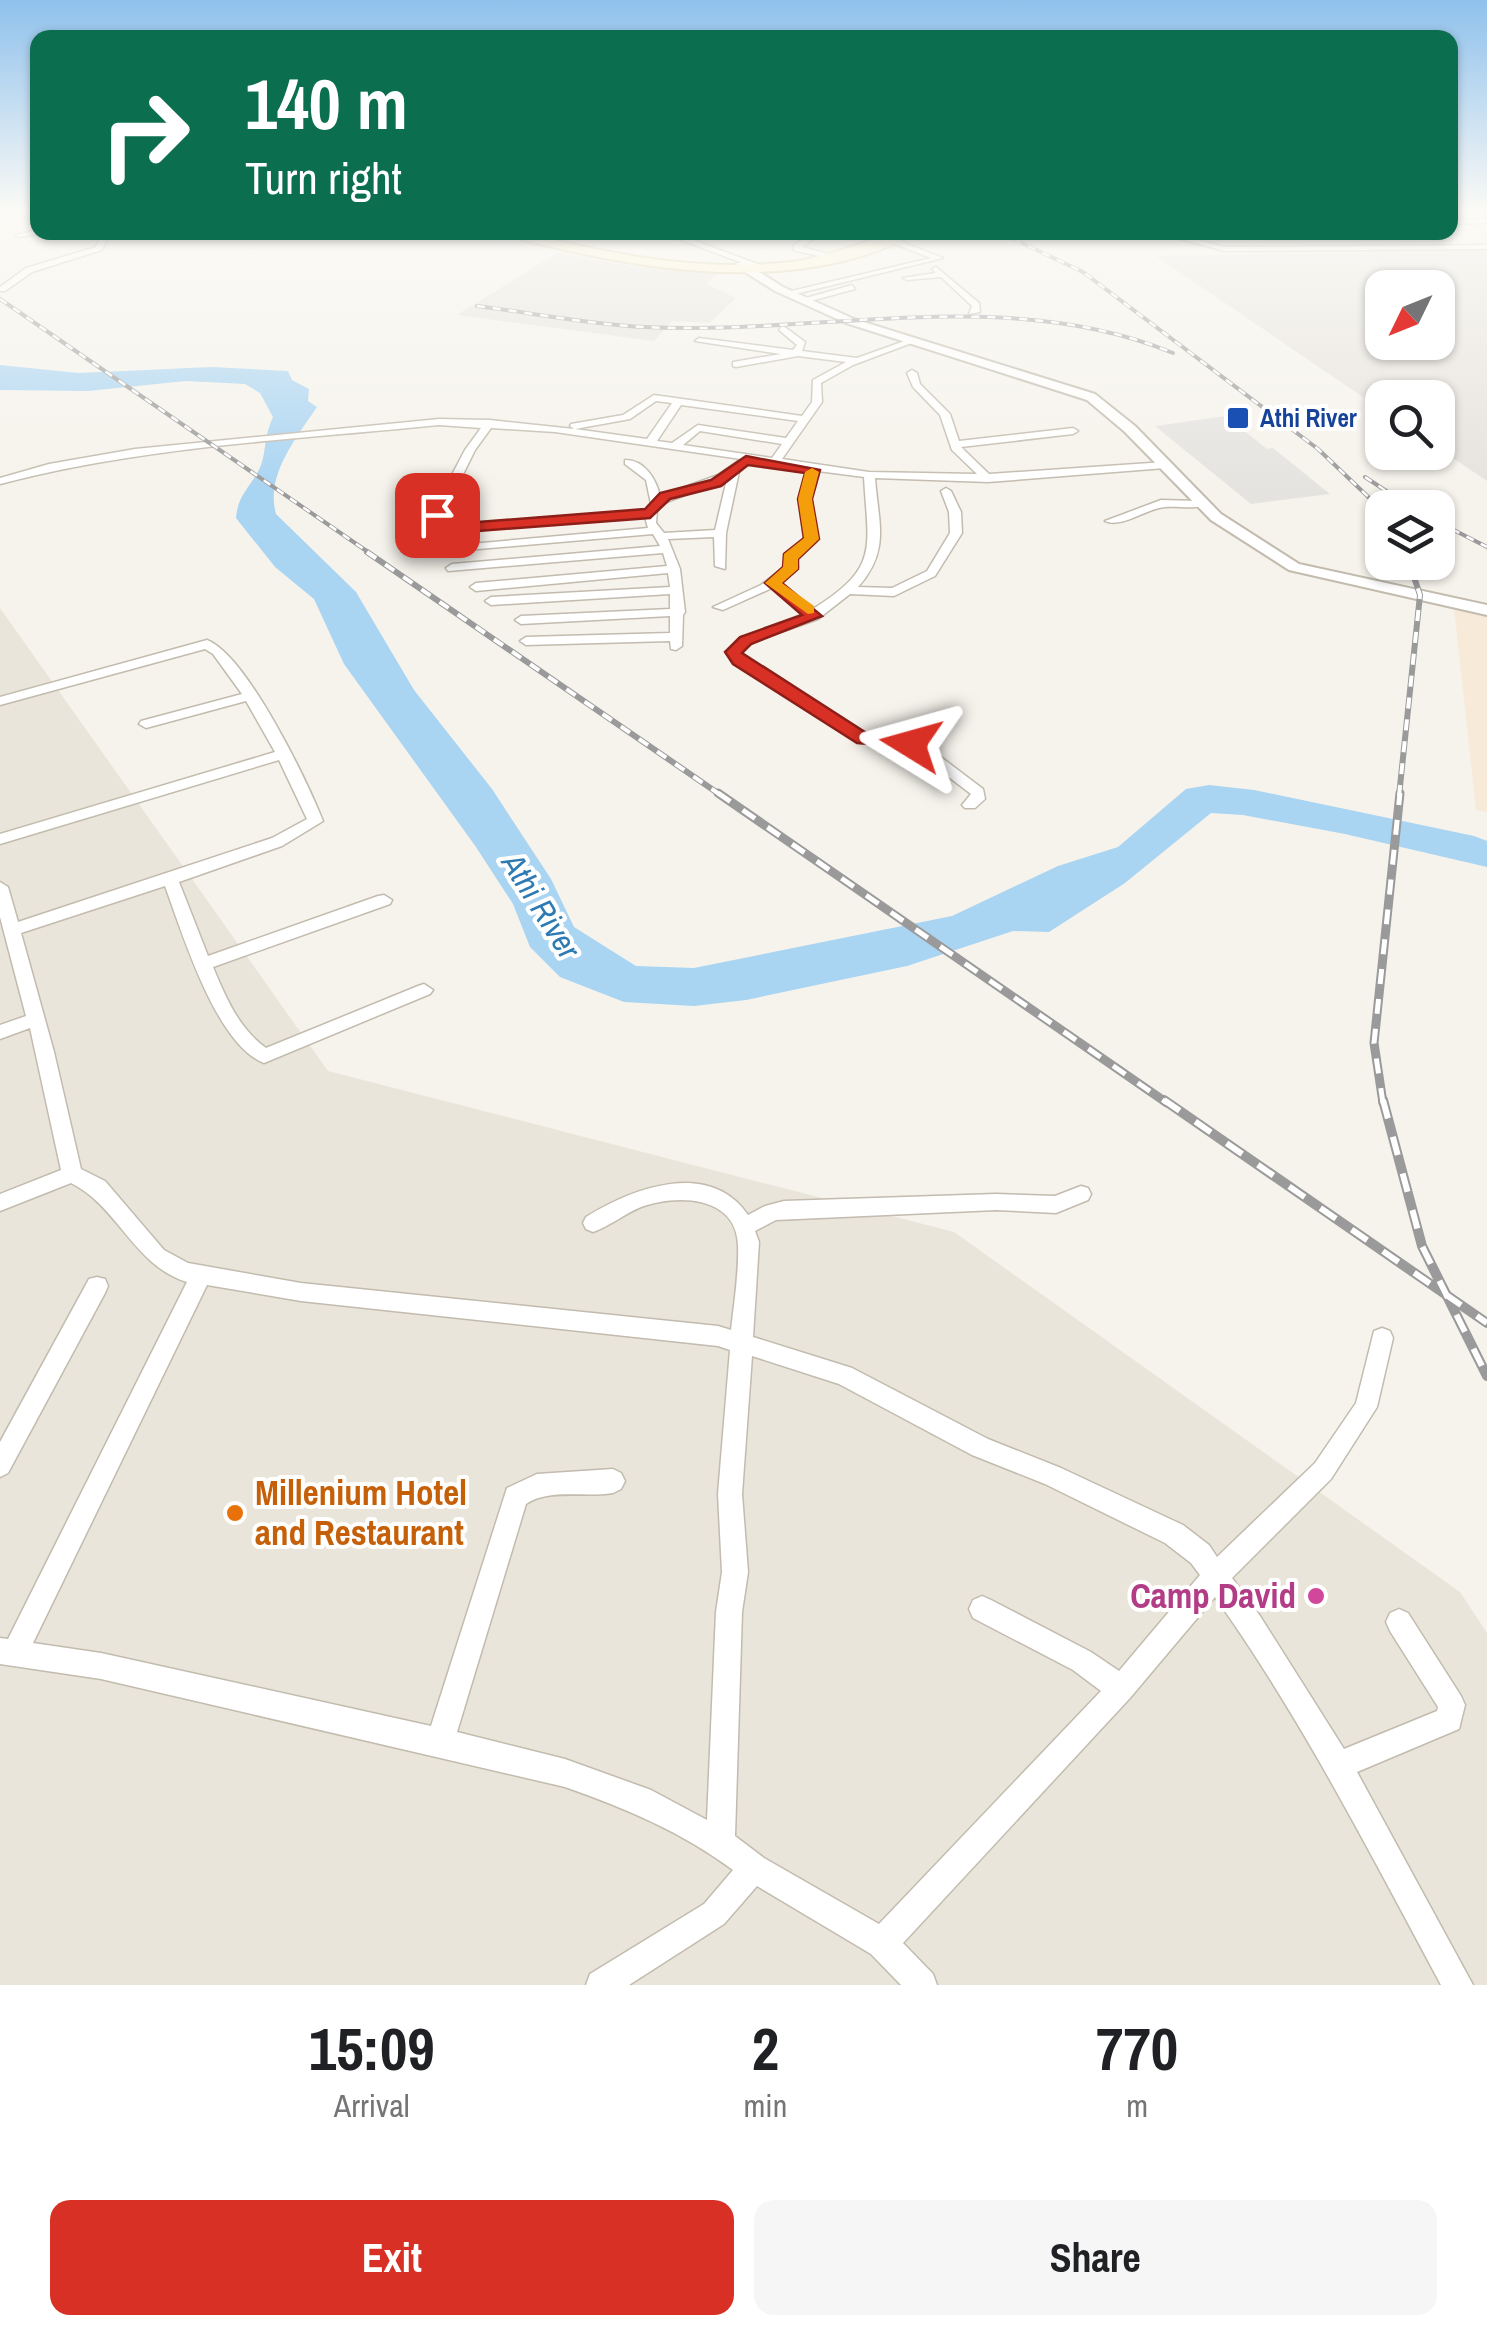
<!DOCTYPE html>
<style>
body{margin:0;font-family:"Archivo Narrow",sans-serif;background:#f6f6f6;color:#202124;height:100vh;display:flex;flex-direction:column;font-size:38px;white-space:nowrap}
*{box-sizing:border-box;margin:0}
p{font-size:32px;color:#757577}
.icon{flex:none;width:55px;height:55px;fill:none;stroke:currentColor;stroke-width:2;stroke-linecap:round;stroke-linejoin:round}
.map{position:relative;height:1985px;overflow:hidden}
.drawer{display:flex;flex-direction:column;background:#fff;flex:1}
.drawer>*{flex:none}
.hud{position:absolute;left:30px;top:30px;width:1428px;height:210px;border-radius:20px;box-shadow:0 2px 8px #0004;background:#0b6e4f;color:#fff;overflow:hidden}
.needle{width:65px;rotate:227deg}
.controls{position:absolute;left:1365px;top:270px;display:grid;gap:20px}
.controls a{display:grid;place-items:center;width:90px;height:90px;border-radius:20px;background:#fff;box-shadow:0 2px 8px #0004;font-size:50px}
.pin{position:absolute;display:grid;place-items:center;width:85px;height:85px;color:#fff;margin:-42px;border-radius:20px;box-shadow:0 5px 15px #0006}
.me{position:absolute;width:110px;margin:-55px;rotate:278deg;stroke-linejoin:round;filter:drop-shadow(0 0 8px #0008)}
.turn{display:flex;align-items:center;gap:35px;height:210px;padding:0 50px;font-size:45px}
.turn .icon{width:130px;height:130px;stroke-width:2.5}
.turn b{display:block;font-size:70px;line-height:85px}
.eta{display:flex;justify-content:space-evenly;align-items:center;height:170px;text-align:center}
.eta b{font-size:60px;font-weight:700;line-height:70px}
.primary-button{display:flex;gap:20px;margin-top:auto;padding:20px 50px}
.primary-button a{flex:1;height:115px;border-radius:20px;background:#d93025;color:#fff;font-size:40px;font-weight:700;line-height:115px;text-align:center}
.primary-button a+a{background:#f6f6f6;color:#202124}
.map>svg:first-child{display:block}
.residential{fill:#eae5da}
.commercial{fill:#f7ead8}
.industrial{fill:#e6e2dd;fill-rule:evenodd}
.parking{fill:#e5e3e0}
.water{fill:#a9d4f2}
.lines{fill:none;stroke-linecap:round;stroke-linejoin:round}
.minor-casing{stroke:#c2bbae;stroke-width:3}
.tertiary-casing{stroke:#c2bbae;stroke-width:4}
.secondary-casing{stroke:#d6c79b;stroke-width:4}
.minor{fill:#fff;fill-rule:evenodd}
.tertiary{fill:#fff;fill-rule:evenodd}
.secondary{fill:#fff3cd;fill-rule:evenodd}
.rail-far3-casing{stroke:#9a9a9a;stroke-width:4}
.rail-far2-casing{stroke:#9a9a9a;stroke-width:6}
.rail-far1-casing{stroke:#9a9a9a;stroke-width:9}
.rail-casing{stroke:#9a9a9a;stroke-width:10}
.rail-far3{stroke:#fff;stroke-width:2.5;stroke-dasharray:8;stroke-linecap:butt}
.rail-far2{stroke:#fff;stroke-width:4;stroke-dasharray:11;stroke-linecap:butt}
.rail-far1{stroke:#fff;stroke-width:5;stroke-dasharray:15;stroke-linecap:butt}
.rail{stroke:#fff;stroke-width:6;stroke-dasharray:19;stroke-linecap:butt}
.route{fill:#d93025;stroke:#8d1f18;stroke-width:2.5}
.slow{fill:#f59e0b}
.transit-dot{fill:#1a4fb4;stroke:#fff;stroke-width:4}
.food-dot{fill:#e8710a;stroke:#fff;stroke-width:4}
.hotel-dot{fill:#d1479c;stroke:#fff;stroke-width:4}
.labels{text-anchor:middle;stroke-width:8;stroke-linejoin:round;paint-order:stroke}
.far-transit-label{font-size:25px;font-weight:bold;fill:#164399;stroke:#fff;text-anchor:start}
.water-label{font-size:32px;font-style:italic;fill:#2e7ab2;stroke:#fff}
.near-food-label{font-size:35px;font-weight:bold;fill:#c56008;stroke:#fff;text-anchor:start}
.near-hotel-label{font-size:35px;font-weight:bold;fill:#b23c85;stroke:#fff;text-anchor:end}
</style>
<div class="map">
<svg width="1487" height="1985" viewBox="0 0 1487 1985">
<rect width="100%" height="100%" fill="#f6f3ec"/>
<!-- residential -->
<polygon class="residential" points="0,608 328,1071 954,1232 1460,1592 1487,1633 1487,1985 0,1985"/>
<!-- commercial -->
<polygon class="commercial" points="1454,608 1487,615 1487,812 1476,810"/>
<!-- industrial -->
<g class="industrial">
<path d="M 1481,250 L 1487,254 L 1487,481 L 1438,448 L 1438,398 L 1382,398 L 1382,410 L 1156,256 ZM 1382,288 L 1438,288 L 1438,342 L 1382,342 Z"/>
<polygon points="559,252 630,266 723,270 706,284 736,298 710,323 672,321 654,341 457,315"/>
</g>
<!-- parking -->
<polygon class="parking" points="1226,416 1267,449 1273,448 1330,494 1251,504 1155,426"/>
<!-- water -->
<path class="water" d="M 0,365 L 79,373 L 211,367 L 288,371 L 292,380 L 309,389 L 308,401 L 317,407 C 296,438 265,476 276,514 L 356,592 L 414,690 L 492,789 L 551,879 L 574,927 L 636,966 L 694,968 L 952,916 L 1058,866 L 1118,847 L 1186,789 L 1209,785 L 1254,790 L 1474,836 L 1487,841 L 1487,867 L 1345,834 L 1243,815 L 1211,813 L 1125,883 L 1049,932 L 1013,931 L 907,966 L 746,1000 L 694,1006 L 624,1002 L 560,977 L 530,947 L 513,904 L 476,847 L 344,664 L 314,599 L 275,567 L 236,518 C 238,493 252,487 261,465 C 266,452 264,436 273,417 L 260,393 L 245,384 L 186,381 L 88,391 L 0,390 Z"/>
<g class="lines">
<defs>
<g id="minor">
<polygon points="1487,219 1487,223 1450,224 1450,220"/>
<polygon points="38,230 41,234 19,237 15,235"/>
<polygon points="102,232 110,232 102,250 32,272 5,291 0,291 0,287 26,268 96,247"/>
<polygon points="660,232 672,232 760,265 753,267"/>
<polygon points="813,232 822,232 802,247 836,256 836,260 793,250 793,246"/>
<polygon points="1156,232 1170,232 1224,247 1487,245 1487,249 1224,251"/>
<polygon points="892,238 943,258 787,296 783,293 931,258 889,242"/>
<polygon points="936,267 979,303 980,312 969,314 972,306 941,277 907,280 903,278 936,273 932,269"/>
<polygon points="852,285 855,289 803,303 799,300"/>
<path d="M 782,325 L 805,342 L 802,351 L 857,358 L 910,339 L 917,341 L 853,365 L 821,383 L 822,402 L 782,459 L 869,472 L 977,474 L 952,450 L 940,415 L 913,387 L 907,373 L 912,370 L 917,373 L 920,384 L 950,414 L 959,441 L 1073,428 L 1078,431 L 1073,434 L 961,447 L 989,474 L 1165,462 L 1170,465 L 1165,468 L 988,482 L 875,478 C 878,522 891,550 858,587 L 892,588 L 927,571 L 950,533 L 949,512 L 941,491 L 946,488 L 951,491 L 961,512 L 962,533 L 935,576 L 894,596 L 850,594 L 818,619 L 755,641 L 740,652 L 744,657 L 867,735 L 925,745 L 983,789 L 985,799 L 975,808 L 965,808 L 962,805 L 971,794 L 916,752 L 858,742 L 734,663 L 726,652 L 740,638 L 804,614 L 772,588 L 723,610 L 713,607 L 761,585 L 786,566 L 786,554 L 804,541 L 799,499 L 808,469 L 778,465 L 773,467 L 768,463 L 751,461 L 739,472 L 726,533 L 725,569 L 715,566 L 714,537 L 668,539 L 680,569 L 685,612 L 683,615 L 682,646 L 676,650 L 671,649 L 670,641 L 526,645 L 520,641 L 526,637 L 670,633 L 670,616 L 521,624 L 515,620 L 521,616 L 670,609 L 670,594 L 491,605 L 485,601 L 491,597 L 670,587 L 668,573 L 476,591 L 470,587 L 476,583 L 667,566 L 663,553 L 448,571 L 446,568 L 452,564 L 660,546 L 653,534 L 444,552 L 444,548 L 448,546 L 648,528 L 645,517 L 465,530 L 437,525 L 431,515 L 465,450 L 481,428 L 439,425 C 292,440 143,446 0,484 L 0,478 L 49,464 L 135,449 L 439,419 L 490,420 L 574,429 L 570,426 L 571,424 L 623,415 L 654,395 L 802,416 L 812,402 L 813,380 L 846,362 L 798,356 L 736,367 L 733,366 L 733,362 L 781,354 L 695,341 L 699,338 L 793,350 L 797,345 L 779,330 ZM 656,401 L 672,403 L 647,439 L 575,429 L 630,419 ZM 681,405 L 798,421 L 786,438 L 698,425 L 672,443 L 657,441 ZM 491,428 L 555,432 L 741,459 L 718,475 L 660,496 C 656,479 645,460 625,460 L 625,464 L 646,480 L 651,504 L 645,510 L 465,524 L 445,520 L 443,515 L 475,450 ZM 700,431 L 782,444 L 772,458 L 683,445 ZM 818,471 L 864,477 C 868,549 880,567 813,609 L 780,582 L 798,567 L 796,558 L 816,542 L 811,499 ZM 727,479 L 715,530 L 664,533 L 656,523 L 657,511 L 664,503 Z"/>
<path d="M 1161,500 L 1201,501 L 1207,504 C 1192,511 1174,504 1159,508 C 1142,512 1120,528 1105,521 Z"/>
<path d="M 207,640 C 247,656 306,779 323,821 L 282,846 L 179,882 L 208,956 L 378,896 L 384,895 L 392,900 L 390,904 L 213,967 C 225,996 239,1029 266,1048 L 418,986 L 424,984 L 433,990 L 430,994 L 264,1063 C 216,1045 182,932 165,886 L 21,933 L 54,1052 L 81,1169 L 105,1181 L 164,1250 L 188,1263 L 301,1283 L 718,1326 L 731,1330 C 734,1303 739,1273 738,1245 C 736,1195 676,1194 641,1207 C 624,1214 610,1226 593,1232 L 586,1229 L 583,1223 L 586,1217 C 633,1188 709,1159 748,1215 L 765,1206 L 784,1201 L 996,1194 L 1055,1196 L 1081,1186 L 1088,1188 L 1091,1194 L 1088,1200 L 1056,1213 L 996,1210 L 776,1220 L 755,1231 L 759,1242 L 753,1337 L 852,1368 L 988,1439 L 1061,1468 L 1183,1525 L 1209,1545 L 1217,1557 L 1315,1463 L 1356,1403 L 1374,1331 L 1382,1328 L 1390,1331 L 1393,1338 L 1377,1407 L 1331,1479 L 1232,1578 L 1260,1616 L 1344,1749 L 1437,1711 L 1438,1707 L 1390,1631 L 1386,1622 L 1390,1613 L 1399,1609 L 1408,1613 L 1461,1696 L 1465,1705 L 1459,1729 L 1357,1772 L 1473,1985 L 1441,1985 C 1370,1853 1302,1719 1215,1597 L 1130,1698 L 903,1943 L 933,1974 L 937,1985 L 901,1985 L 871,1954 L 757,1886 L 724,1924 L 629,1985 L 586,1985 L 590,1974 L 704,1904 L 733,1870 C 682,1832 625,1808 565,1787 L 101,1679 L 0,1664 L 0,1638 L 8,1639 L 187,1282 C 134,1266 118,1206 71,1183 L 0,1211 L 0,1194 L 61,1170 L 30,1028 L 0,1039 L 0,1025 L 26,1016 L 0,917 L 0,882 L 8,887 L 18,922 L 272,838 L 307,819 L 279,760 L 0,844 L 0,834 L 275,752 L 246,701 L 146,728 L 139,724 L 141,721 L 242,694 L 213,654 L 205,649 L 0,705 L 0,697 ZM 207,1285 L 301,1301 L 718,1346 L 730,1350 L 718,1494 L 722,1572 L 716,1612 L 707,1820 L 651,1790 L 565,1759 L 457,1732 L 526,1504 C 550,1488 585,1498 613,1493 L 621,1489 L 625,1481 L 621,1473 L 613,1469 L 537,1474 L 507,1488 L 431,1726 L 101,1653 L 33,1643 ZM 752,1356 L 839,1384 L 972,1455 L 1045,1484 L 1165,1543 L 1191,1563 L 1200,1575 L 1119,1671 L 1091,1652 L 991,1600 L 982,1596 L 973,1600 L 969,1609 L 973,1618 L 1073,1670 L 1101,1691 L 879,1924 L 764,1858 L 735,1836 L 742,1612 L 748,1572 L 742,1494 Z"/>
<polygon points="97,1277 105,1279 108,1286 105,1293 8,1473 0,1477 0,1442 89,1279"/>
</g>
<polygon id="tertiary" points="737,263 745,263 783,287 854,319 1095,394 1135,426 1221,514 1299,564 1487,605 1487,615 1289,570 1211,520 1125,432 1087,400 846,323 775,291 737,267"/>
<path id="secondary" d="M 503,232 L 523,232 C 610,255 701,272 791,262 C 834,257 879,232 919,232 C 816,289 680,276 570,251 C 548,246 523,242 503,232 Z"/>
</defs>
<!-- minor casing -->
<use href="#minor" class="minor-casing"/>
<!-- tertiary casing -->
<use href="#tertiary" class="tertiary-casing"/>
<!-- secondary casing -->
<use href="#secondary" class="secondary-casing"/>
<!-- minor -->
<use href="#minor" class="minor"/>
<!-- tertiary -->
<use href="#tertiary" class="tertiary"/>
<!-- secondary -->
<use href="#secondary" class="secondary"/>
<defs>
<g id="rail-far3">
<polyline points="999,232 1083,272 1318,449 1382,510"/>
<polyline points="0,299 371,554"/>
<path d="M 477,306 C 532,313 588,324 644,327 C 820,336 1005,284 1173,353"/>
<polyline points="1365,477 1412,508"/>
<polyline points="1438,522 1487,547"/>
</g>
<g id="rail-far2">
<polyline points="367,552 722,796"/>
<polyline points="1399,796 1420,595 1409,562"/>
</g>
<g id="rail-far1">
<polyline points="718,793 1167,1103"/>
<polyline points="1383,1103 1374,1043 1400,793"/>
</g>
<g id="rail">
<polyline points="1164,1100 1487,1323"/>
<polyline points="1383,1100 1422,1246 1487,1376"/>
</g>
</defs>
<!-- rail-far3 casing -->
<use href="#rail-far3" class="rail-far3-casing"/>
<!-- rail-far2 casing -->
<use href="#rail-far2" class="rail-far2-casing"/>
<!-- rail-far1 casing -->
<use href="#rail-far1" class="rail-far1-casing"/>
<!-- rail casing -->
<use href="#rail" class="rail-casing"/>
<!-- rail-far3 -->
<use href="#rail-far3" class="rail-far3"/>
<!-- rail-far2 -->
<use href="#rail-far2" class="rail-far2"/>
<!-- rail-far1 -->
<use href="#rail-far1" class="rail-far1"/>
<!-- rail -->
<use href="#rail" class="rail"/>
</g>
<!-- sky -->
<linearGradient id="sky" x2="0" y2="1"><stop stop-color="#8fc1ec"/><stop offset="0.43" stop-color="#fbfaf6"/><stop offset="1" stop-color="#fbfaf6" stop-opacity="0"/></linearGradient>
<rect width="1487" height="490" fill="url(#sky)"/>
<!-- route -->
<polygon class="route" points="746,456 820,470 812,499 819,539 798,559 798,569 782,583 822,616 751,644 742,653 868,734 918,741 918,748 857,743 733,664 725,652 740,637 802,615 765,583 783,567 784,554 804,538 798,499 805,473 748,465 721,486 670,499 650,518 465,532 440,529 430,515 437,510 450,522 465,523 645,509 660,493 711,480"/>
<!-- slow -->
<polygon class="slow" points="812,468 819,472 812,499 819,539 798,559 798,569 782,583 814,606 814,613 808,614 765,583 783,567 784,554 804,538 798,499 805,472"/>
<!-- markers -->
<rect class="transit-dot" x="1226" y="406" width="24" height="24" rx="5"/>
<circle class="food-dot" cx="235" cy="1513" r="10"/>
<circle class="hotel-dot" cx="1316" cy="1596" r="10"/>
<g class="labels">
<!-- far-transit labels -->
<g class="far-transit-label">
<text x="1260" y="427">Athi River</text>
</g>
<!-- water labels -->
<g class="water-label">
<text transform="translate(541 906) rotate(58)" y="11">Athi River</text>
</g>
<!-- near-food labels -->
<g class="near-food-label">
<text x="255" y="1505">Millenium Hotel<tspan x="255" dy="40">and Restaurant</tspan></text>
</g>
<!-- near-hotel labels -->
<g class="near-hotel-label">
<text x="1296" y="1608">Camp David</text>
</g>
</g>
</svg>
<div class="controls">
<a><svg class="needle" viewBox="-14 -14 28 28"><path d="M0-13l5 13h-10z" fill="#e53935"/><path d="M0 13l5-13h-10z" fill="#757577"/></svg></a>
<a><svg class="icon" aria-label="search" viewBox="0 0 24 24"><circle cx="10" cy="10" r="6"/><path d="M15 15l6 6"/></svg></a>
<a><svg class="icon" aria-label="layers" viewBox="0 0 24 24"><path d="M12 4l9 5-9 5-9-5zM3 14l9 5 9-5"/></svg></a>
</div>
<div class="pin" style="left:437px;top:515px;background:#d93025"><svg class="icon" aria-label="arrive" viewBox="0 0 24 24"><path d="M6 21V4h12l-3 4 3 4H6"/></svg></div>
<svg class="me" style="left:911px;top:744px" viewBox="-20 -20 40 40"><path d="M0-17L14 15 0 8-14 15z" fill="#d93025" stroke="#fff" stroke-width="4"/></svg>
<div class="hud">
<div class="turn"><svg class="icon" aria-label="right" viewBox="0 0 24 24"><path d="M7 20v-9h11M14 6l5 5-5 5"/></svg><div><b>140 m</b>Turn right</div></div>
</div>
</div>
<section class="drawer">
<div class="eta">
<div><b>15:09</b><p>Arrival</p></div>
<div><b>2</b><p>min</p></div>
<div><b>770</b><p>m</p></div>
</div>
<div class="primary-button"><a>Exit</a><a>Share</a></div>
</section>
